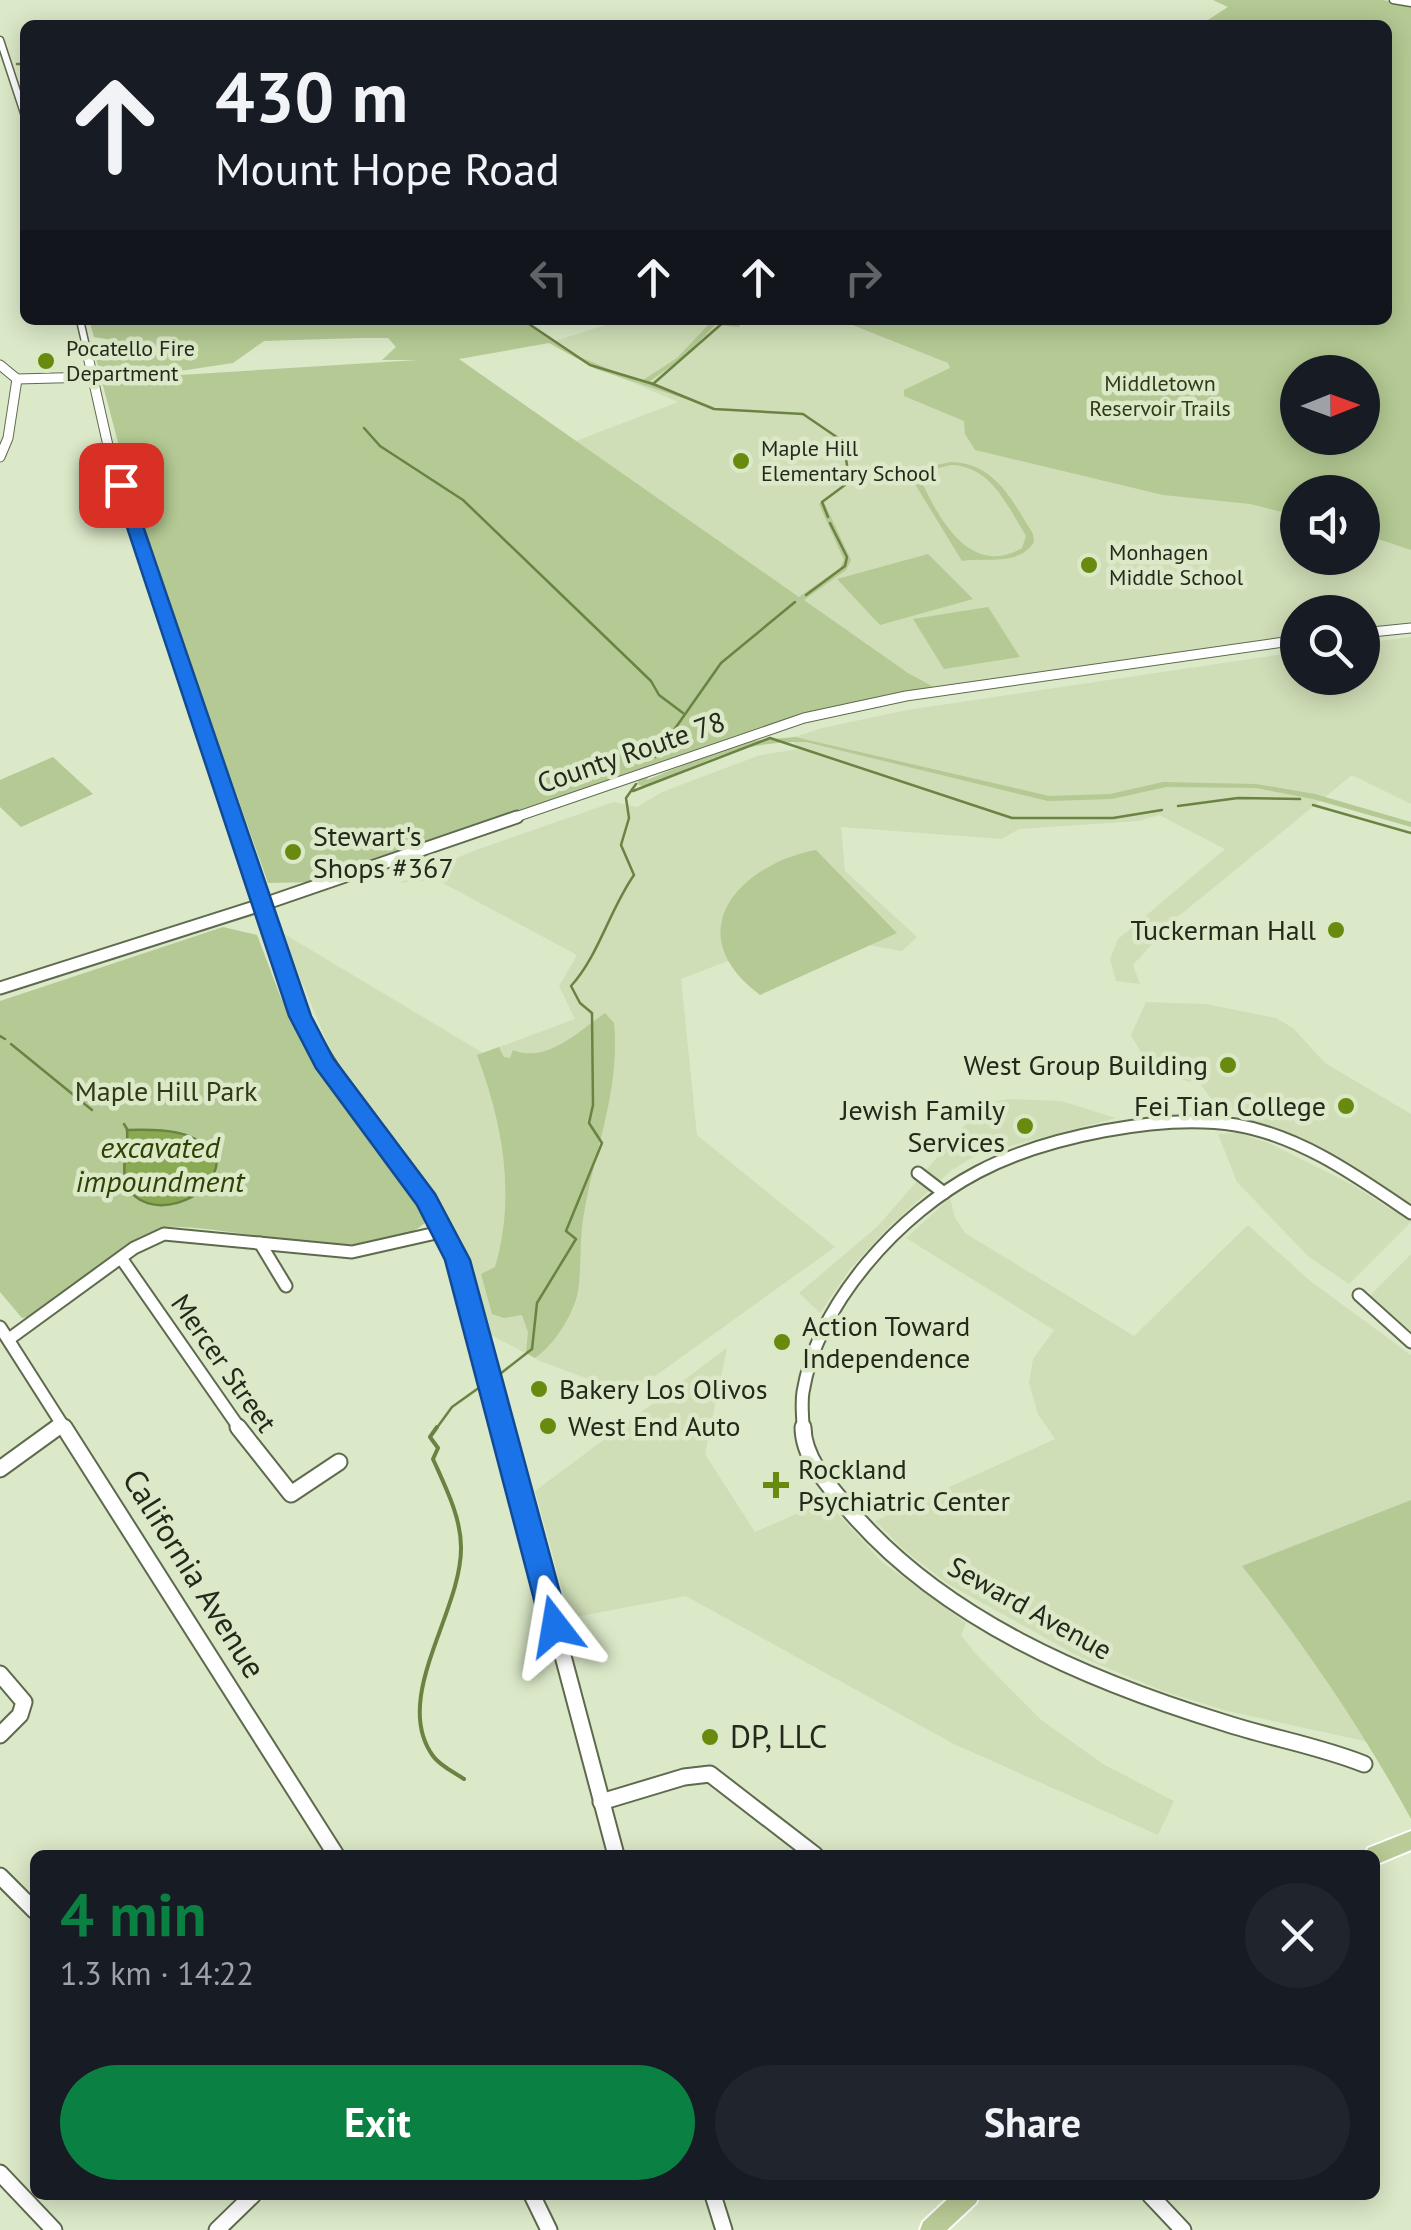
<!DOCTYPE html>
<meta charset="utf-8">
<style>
body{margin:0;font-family:"PT Sans",sans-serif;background:#20242c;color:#f1f3f6;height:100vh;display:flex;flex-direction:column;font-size:38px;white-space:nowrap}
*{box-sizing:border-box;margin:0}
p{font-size:32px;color:#9ea1a6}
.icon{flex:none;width:55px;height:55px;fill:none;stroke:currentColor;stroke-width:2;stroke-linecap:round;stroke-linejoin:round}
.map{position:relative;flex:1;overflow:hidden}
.drawer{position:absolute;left:30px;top:1850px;width:1350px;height:350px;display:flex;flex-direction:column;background:#171b24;border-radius:15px;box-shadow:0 5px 25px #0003}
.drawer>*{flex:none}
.guide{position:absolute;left:20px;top:20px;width:1372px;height:305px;border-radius:15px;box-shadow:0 5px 25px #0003;background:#171b24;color:#f1f3f6;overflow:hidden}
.needle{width:65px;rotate:89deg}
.tools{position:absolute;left:1280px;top:355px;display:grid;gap:20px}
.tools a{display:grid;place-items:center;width:100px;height:100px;border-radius:50%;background:#171b24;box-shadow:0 5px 25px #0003;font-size:50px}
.pin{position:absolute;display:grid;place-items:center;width:85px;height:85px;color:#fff;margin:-42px;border-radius:20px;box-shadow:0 5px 15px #0006}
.me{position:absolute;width:110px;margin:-55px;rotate:346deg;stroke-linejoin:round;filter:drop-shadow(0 0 8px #0008)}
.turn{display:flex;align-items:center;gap:35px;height:210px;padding:0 30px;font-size:45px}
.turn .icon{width:130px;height:130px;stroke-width:2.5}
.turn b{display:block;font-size:70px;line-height:85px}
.lanes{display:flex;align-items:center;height:95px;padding:0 30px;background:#0003;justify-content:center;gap:50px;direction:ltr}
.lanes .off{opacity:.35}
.round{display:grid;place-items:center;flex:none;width:105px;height:105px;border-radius:52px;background:#20242c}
.overview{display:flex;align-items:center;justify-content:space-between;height:170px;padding:0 30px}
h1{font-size:60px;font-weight:800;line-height:75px;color:#0b8043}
.action{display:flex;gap:20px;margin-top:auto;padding:20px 30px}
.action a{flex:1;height:115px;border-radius:60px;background:#0b8043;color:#fff;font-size:40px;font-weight:800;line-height:115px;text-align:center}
.action a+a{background:#20242c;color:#f1f3f6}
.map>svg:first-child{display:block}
.built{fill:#cfdeb7}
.green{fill:#b4c993;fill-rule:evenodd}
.water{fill:#8aa953;stroke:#6b8342;stroke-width:2.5}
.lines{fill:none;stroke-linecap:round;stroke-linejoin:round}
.stream-far1{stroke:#6b8342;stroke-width:2.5}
.stream{stroke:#6b8342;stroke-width:4}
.minor-far3-casing{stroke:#5e6a4d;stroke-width:9}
.minor-far2-casing{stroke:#5e6a4d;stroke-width:11}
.minor-far1-casing{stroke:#5e6a4d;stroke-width:15}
.minor-casing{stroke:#5e6a4d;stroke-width:19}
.major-casing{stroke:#fff;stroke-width:4}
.minor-far3{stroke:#fff;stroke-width:6}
.minor-far2{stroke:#fff;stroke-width:9}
.minor-far1{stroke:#fff;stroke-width:11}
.minor{stroke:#fff;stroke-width:15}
.major{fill:#b9cb96;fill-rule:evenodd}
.route{fill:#1a73e8;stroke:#114b97;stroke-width:2.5}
.poi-dot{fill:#688a0e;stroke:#dbe9c8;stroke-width:4}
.labels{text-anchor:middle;stroke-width:9;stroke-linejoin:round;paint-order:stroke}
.far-poi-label{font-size:22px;fill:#24291c;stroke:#dbe9c8;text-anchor:start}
.far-park-label{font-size:22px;fill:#2f3b17;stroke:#dbe9c8}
.street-label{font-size:28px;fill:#24291c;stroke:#dbe9c8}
.poi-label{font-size:28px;fill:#24291c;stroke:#dbe9c8;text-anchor:start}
.park-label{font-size:28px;fill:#2f3b17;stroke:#dbe9c8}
.water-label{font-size:30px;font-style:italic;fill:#2f4200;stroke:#dbe9c8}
.near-street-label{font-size:32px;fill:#24291c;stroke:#dbe9c8}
.near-poi-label{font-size:32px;fill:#24291c;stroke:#dbe9c8;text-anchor:start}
</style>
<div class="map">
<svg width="1411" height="2230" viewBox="0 0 1411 2230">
<rect width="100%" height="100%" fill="#dbe9c8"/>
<!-- built -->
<g class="built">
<polygon points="622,320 1041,320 1297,513 1298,558 1362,558 1363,531 1411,545 1411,622 1363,628 1362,612 1298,612 1297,638 941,691 908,673 576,441 678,402 586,363 551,342"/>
<polygon points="1411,637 1411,804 1352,775 1175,919 1133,965 1140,984 1116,981 1110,959 1118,939 1225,849 1159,815 1139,821 1019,829 1002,839 841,827 845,871 917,937 902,951 800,933 681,979 697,1135 835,1247 630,1394 542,1362 474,1326 485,1309 461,1251 418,1182 352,1102 281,932 483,1053 575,1019 559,986 577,955 437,880 399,883 473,851 614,802 637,807 662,792 760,755 799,749 791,738 822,728 907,710 1297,652 1298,678 1362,678 1363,643"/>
<polygon points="1146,1002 1206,1004 1276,1018 1293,1028 1325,1063 1411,1114 1411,1212 1350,1173 1211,1098 1200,1084 1179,1079 1144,1058 1131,1035"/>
<polygon points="1010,1099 1061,1101 1116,1118 977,1155 952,1170 888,1228 850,1269 820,1313 799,1293 878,1226 984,1103"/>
<polygon points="1239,1133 1269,1143 1353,1185 1411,1222 1349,1284 1309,1257 1237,1182 1218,1134"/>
<polygon points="950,1198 955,1218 965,1233 1134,1336 1248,1225 1309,1280 1411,1355 1411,1500 1242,1566 1309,1653 1369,1742 1227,1711 1163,1691 1076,1655 948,1584 904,1550 875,1521 1055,1439 1038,1414 1029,1383 1033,1359 1054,1330 906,1238"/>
<polygon points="1411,1254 1411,1331 1367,1299"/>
<polygon points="727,1348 705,1454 755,1532 826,1501 882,1562 966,1623 961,1635 974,1652 1040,1719 1103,1764 1174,1801 1158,1835 954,1744 686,1596 570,1618 535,1491"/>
</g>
<!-- green -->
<g class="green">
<path d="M 1213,0 L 1382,0 L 1411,4 L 1411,550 L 1363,534 L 1362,492 L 1298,492 L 1297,516 L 1250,504 L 1163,495 L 975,450 L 965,434 L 964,421 L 904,396 L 904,390 L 950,368 L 948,363 L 840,320 L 1388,320 L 1388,25 L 1200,25 L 1228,7 ZM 1298,372 L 1362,372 L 1362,438 L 1298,438 Z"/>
<path d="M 89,320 L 522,320 L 580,357 L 640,382 L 677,358 L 708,325 L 671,320 L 736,320 L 740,327 L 715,325 L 682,359 L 650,381 L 721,411 L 596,369 L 549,343 L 459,359 L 799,597 L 840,568 L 844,560 L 819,504 L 823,500 L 851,560 L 846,570 L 804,600 L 908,673 L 941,691 L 869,701 L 651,768 L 647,780 L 739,742 L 795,737 L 1049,796 L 1110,794 L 1163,782 L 1256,784 L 1315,794 L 1411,822 L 1411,827 L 1313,799 L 1256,788 L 1166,787 L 1112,799 L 1048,801 L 806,742 C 743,740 702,763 645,787 L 637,784 L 641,773 L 318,882 L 268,883 L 126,483 L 128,480 L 92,344 L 122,348 L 118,341 L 94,337 ZM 360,338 L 388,338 L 396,347 L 382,360 L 418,360 L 133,378 L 233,363 L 264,341 Z"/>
<path d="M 951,462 C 995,463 1012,500 1033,534 L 1034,542 C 1018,567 986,557 962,561 L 907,471 ZM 951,465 C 991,466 1007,505 1026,536 L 1022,548 C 972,578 939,520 922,482 L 930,470 Z"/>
<polygon points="928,554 973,599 880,625 837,579"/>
<polygon points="988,607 1020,657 944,669 913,619"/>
<polygon points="53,757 93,794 21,827 0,807 0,780"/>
<path d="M 816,850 L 897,933 L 760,995 C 678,934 737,865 816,850 Z"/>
<path d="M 223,927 L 257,935 L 281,998 L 321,1072 L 429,1219 C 378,1273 233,1223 164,1227 L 140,1237 L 29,1317 L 22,1318 L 0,1292 L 0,1001 Z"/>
<path d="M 605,1013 L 614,1023 C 621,1093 591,1158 582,1227 C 580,1245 581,1281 577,1296 C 571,1318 553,1346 535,1358 L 526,1353 L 528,1332 L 522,1315 L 504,1318 L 492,1314 L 481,1274 L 495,1267 C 516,1196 503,1124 477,1055 L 499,1047 L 504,1057 L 510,1058 L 513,1050 C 547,1064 579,1031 605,1013 Z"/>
<path d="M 1411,1500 L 1411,1819 C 1362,1729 1306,1647 1242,1566 Z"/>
</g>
<!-- water -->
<path class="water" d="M 127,1130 C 159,1129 199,1128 217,1160 C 215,1203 143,1223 127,1185 C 120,1167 129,1147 127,1130 Z"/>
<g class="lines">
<!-- stream-far1 -->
<g class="stream-far1">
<polyline points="17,64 25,64"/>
<polyline points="523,320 590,365 653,384"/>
<polyline points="726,320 653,384 714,409 803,414 844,442 849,482 822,502 828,517"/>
<polyline points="364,428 380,446 463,500 651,681 659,695 683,713"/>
<polyline points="806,595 845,566 847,557 830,523"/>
<polyline points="655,757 721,663 795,602"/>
<polyline points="633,791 770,738 1012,818 1113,818 1162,810"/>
<polyline points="1313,805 1411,833"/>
<polyline points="1178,806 1238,798 1300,799"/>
<polyline points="0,1036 5,1039"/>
<polyline points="11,1044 92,1110"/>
<polyline points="124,1124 127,1129"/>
<path d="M 500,1374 L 532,1349 L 537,1303 L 576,1239 L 566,1231 L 602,1143 L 589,1123 L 593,1105 L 592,1013 L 580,1003 L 571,986 C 599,955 610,909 634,875 L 621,845 L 629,818 L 626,798 L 636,784"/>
<polyline points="436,1429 452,1407 480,1387"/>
</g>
<!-- stream -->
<path class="stream" d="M 437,1427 L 430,1437 L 438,1448 L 433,1459 C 445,1486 461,1517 461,1547 C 462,1612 391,1698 433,1756 C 440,1766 454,1772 464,1779"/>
<defs>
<g id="minor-far3">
<polyline points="1393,0 1411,3"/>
<polyline points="0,40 25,116"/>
<polyline points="80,320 88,355"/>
</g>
<g id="minor-far2">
<polyline points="87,352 109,450 234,819"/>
<polyline points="0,365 17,379 93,377"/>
<polyline points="0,457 8,438 17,379"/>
<polyline points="1362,633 1411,628"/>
<polyline points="510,819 804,718 906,696 1298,640"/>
</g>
<g id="minor-far1">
<polyline points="233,817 300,1016 339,1078 424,1196 458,1260 503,1429"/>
<polyline points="0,988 261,905 517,817"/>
<polyline points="918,1173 944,1193"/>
<polyline points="260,1243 286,1286"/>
<polyline points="121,1258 240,1429"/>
<polyline points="1359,1295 1411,1342"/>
<polyline points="0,1327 65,1429"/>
<polyline points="9,1339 134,1248 164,1234 352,1252 445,1231"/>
<polyline points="54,1429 62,1424"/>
<path d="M 803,1429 C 803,1417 801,1404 803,1392 C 818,1302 900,1213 978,1172 C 1044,1137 1162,1113 1236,1125 C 1301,1136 1358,1177 1411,1213"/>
</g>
<g id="minor">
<polyline points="64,1427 336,1855"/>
<polyline points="238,1427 291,1494 339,1462"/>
<polyline points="502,1427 616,1855"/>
<path d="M 803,1427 C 803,1457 827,1484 846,1506 C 940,1619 1088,1681 1225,1723 C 1271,1738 1319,1746 1364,1764"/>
<polyline points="0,1469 58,1427"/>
<polyline points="0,1674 24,1702 20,1715 0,1735"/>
<polyline points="601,1802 684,1777 710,1774 815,1855"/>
<polyline points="0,1876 35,1911"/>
<polyline points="0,2173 54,2230"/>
<polyline points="532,2195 549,2230"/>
<polyline points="713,2195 724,2230"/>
<polyline points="1150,2195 1183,2230"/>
<polyline points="217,2230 253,2195"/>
</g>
<g id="major">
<polygon points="1411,1831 1411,1850 1375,1865 1375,1855 1365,1855 1368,1848"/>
<polygon points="952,2195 979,2195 976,2203 947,2230 920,2230 923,2222"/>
</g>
</defs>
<!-- minor-far3 casing -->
<use href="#minor-far3" class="minor-far3-casing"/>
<!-- minor-far2 casing -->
<use href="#minor-far2" class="minor-far2-casing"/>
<!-- minor-far1 casing -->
<use href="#minor-far1" class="minor-far1-casing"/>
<!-- minor casing -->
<use href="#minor" class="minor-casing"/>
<!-- major casing -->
<use href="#major" class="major-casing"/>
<!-- minor-far3 -->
<use href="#minor-far3" class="minor-far3"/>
<!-- minor-far2 -->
<use href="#minor-far2" class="minor-far2"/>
<!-- minor-far1 -->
<use href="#minor-far1" class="minor-far1"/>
<!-- minor -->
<use href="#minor" class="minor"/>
<!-- major -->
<use href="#major" class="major"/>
</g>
<!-- route -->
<polygon class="route" points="121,480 129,485 311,1016 333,1058 435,1194 470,1260 569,1626 565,1634 555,1638 545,1634 541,1626 445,1260 417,1205 316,1068 289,1016 113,485"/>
<!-- markers -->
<g class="poi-dot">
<circle cx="46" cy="361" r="10"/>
<circle cx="741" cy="461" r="10"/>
<circle cx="1089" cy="565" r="10"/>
<circle cx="293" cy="852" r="10"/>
<circle cx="1336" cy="930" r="10"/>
<circle cx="1228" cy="1065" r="10"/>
<circle cx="1346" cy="1106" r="10"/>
<circle cx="1025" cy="1126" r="10"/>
<circle cx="782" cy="1342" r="10"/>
<circle cx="539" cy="1389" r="10"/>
<circle cx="548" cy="1426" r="10"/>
<path d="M771 1470h10v10h10v10h-10v10h-10v-10h-10v-10h10z"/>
<circle cx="710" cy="1737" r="10"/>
</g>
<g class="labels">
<!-- far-poi labels -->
<g class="far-poi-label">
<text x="66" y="356">Pocatello Fire<tspan x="66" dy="25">Department</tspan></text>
<text x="761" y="456">Maple Hill<tspan x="761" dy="25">Elementary School</tspan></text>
<text x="1109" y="560">Monhagen<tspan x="1109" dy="25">Middle School</tspan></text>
</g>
<!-- far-park labels -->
<g class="far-park-label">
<text x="1160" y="391">Middletown<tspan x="1160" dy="25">Reservoir Trails</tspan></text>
</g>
<!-- street labels -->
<g class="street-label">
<text transform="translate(631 752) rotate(-19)" y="10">County Route 78</text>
<text transform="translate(224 1363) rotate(55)" y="10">Mercer Street</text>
<text transform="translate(1030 1608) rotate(29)" y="10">Seward Avenue</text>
</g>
<!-- poi labels -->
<g class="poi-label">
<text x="313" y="846">Stewart's<tspan x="313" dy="32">Shops #367</tspan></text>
<text x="1316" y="940" text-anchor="end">Tuckerman Hall</text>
<text x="1208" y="1075" text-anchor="end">West Group Building</text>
<text x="1326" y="1116" text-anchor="end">Fei Tian College</text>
<text x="1005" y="1120" text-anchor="end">Jewish Family<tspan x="1005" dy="32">Services</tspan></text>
<text x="802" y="1336">Action Toward<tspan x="802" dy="32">Independence</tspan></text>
<text x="559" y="1399">Bakery Los Olivos</text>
<text x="568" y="1436">West End Auto</text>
<text x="798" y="1479">Rockland<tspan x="798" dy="32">Psychiatric Center</tspan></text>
</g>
<!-- park labels -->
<g class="park-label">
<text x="166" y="1101">Maple Hill Park</text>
</g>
<!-- water labels -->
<g class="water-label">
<text x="160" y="1158">excavated<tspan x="160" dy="34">impoundment</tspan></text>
</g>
<!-- near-street labels -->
<g class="near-street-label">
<text transform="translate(194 1574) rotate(58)" y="11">California Avenue</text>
</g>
<!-- near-poi labels -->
<g class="near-poi-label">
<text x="730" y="1748">DP, LLC</text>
</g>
</g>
</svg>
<div class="tools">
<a><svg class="needle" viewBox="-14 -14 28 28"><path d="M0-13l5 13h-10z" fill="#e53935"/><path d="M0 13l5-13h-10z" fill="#9ea1a6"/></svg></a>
<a><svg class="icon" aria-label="sound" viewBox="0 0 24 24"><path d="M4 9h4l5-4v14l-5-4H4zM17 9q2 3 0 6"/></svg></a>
<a><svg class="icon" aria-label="search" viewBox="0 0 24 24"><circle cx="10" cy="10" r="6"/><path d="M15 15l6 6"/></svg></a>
</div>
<div class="pin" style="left:121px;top:485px;background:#d93025"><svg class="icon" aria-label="arrive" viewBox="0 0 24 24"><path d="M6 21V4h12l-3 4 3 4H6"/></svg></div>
<svg class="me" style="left:555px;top:1626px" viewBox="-20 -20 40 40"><path d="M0-17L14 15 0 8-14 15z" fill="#1a73e8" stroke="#fff" stroke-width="4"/></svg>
<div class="guide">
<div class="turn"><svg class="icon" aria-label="ahead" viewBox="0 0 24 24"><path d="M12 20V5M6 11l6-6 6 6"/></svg><div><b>430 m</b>Mount Hope Road</div></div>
<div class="lanes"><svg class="icon off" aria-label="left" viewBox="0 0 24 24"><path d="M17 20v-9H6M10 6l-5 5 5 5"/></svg><svg class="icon" aria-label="ahead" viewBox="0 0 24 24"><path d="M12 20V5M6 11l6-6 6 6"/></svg><svg class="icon" aria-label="ahead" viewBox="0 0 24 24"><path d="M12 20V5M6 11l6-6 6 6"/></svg><svg class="icon off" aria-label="right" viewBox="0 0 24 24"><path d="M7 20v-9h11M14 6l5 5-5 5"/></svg></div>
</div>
<section class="drawer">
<div class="overview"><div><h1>4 min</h1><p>1.3 km · 14:22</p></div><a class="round"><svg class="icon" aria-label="close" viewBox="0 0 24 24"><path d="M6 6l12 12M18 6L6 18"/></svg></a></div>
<div class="action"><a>Exit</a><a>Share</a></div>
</section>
</div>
